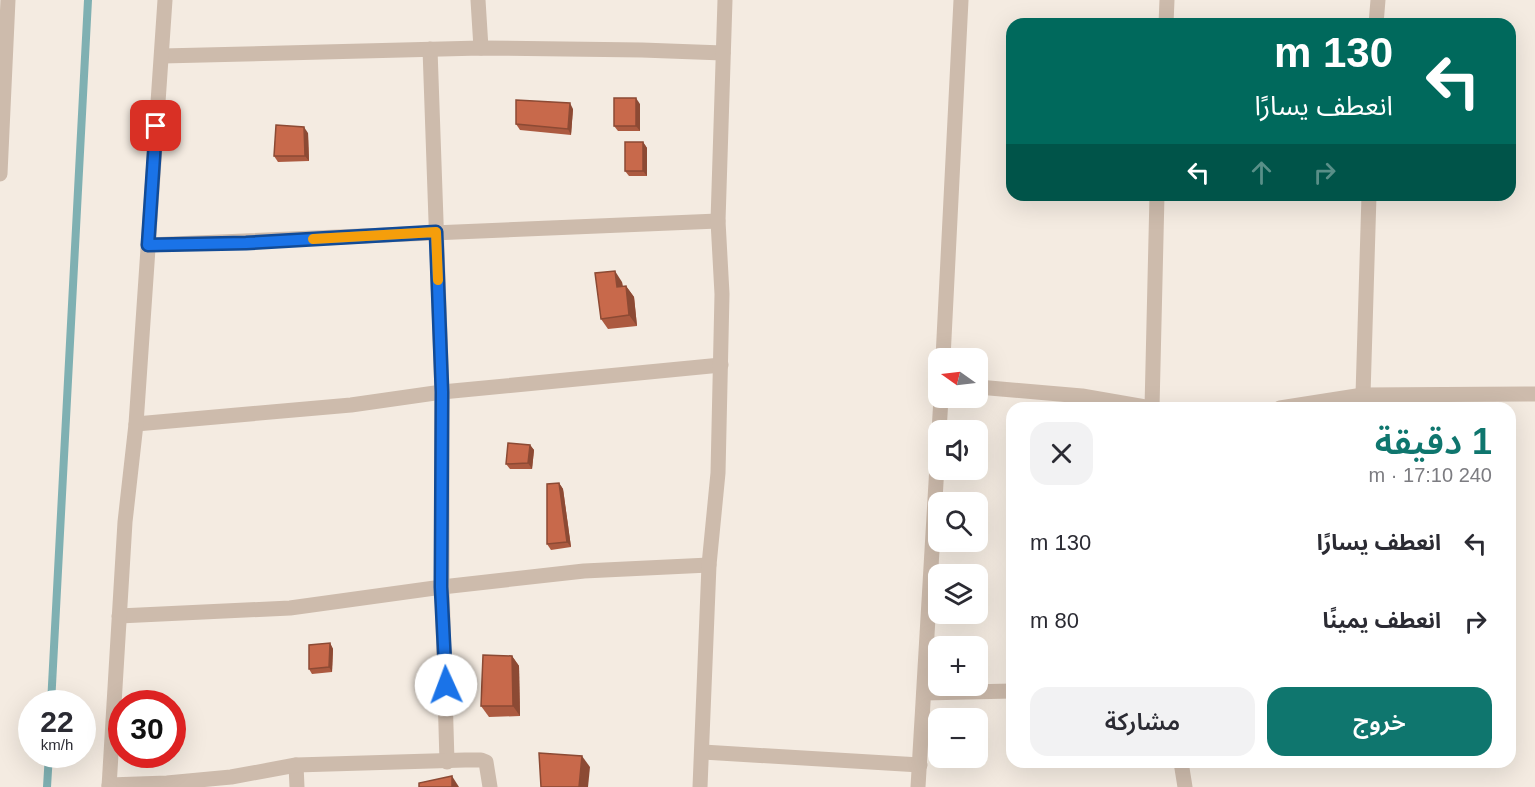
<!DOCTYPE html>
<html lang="ar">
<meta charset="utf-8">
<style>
body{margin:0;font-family:Helvetica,"Noto Sans Arabic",sans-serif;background:#f2f2f3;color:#2b2b33;direction:rtl;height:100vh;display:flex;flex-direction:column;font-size:22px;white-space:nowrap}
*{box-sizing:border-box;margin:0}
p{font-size:20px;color:#7c7c81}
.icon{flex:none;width:33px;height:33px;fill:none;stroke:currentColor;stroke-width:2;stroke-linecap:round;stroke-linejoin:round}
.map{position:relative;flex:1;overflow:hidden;direction:ltr}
.sheet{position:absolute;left:1006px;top:402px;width:510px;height:366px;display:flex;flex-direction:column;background:#fff;border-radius:18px;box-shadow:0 6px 24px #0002;direction:rtl}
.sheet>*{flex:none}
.top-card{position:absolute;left:1006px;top:18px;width:510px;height:183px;border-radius:18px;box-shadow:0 6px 24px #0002;direction:rtl;background:#00695c;color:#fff;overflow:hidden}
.needle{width:39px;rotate:284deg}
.controls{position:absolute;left:928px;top:348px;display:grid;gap:12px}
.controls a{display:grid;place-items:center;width:60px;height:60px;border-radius:12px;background:#fff;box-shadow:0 6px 24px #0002;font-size:30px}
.speed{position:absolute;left:18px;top:690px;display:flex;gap:12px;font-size:30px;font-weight:700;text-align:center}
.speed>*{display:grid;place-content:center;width:78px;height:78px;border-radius:50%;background:#fff;box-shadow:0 6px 24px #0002;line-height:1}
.speed small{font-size:15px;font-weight:400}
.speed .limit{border:9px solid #d22;background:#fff;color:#111}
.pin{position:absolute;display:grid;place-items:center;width:51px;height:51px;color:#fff;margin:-26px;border-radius:12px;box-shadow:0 3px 9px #0006}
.me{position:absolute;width:66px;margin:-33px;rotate:358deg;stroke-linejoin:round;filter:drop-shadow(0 0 4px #0008)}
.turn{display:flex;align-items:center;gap:21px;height:126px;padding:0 24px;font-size:27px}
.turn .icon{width:78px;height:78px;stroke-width:2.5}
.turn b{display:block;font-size:42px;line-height:51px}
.lanes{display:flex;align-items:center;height:57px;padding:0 24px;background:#0003;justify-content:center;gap:30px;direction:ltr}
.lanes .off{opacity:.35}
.round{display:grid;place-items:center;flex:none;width:63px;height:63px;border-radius:18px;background:#f2f2f3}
.summary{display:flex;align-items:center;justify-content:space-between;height:102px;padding:0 24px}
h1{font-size:36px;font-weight:600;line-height:45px;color:#0f766e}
.action{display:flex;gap:12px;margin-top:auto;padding:12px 24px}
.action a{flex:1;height:69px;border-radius:18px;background:#0f766e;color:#fff;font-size:24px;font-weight:600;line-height:69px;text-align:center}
.action a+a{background:#f2f2f3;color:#2b2b33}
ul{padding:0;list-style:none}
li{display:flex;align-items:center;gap:18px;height:78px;padding:0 24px}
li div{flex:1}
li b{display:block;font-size:22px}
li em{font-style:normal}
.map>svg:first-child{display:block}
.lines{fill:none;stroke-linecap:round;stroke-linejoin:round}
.stream{stroke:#7fb0b2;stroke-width:8}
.street{stroke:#cdbbac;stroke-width:15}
.wall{fill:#ac5a40}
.shaded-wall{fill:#8c4a34}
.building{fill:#c8694b;stroke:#8c4a34;stroke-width:1.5}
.route-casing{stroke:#114b97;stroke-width:15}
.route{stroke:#1a73e8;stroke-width:10}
.slow{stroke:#f59e0b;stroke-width:10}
</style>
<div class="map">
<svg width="1535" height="787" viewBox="0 0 1535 787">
<rect width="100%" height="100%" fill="#f4ebe1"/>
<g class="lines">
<!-- stream -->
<g class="stream">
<polyline points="51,704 88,0"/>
<polyline points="47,787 49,754"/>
</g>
<!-- street -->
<g class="street">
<polyline points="478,0 481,48"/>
<polyline points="1166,24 1167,0"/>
<polyline points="1376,24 1378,0"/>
<polyline points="430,49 442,392 442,587 447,762"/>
<polyline points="162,56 481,48 642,50 723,53"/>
<polyline points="0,174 8,0"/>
<polyline points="148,245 718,221"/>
<polyline points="943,358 961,0"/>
<polyline points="978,387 1082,396 1151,408"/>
<polyline points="1363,395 1369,195"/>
<polyline points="1152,408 1157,195"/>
<polyline points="1280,408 1363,395 1535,394"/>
<polyline points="136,424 351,405 442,392 721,365"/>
<polyline points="119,616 290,608 442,587 584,571 709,565"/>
<polyline points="924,693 1012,691"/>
<polyline points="703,752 920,765"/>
<polyline points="1181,762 1185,787"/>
<polyline points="296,765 297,787"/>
<polyline points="109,785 167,783 231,777 296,765 465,760 481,760 486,762 490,787"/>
<polyline points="109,787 125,522 136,424 165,0"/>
<polyline points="700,787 709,565 718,473 722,294 718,221 725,0"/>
<polyline points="918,787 941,398"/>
</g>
</g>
<!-- wall -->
<g class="wall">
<polygon points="640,104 640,131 618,131 614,126"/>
<polygon points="573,109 571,135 520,130 516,124"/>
<polygon points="308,133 309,161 278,162 274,156"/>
<polygon points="643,142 647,148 647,176 629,176 625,171"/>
<polygon points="622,282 623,287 626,286 634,297 637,326 608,329 601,319"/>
<polygon points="530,445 534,450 532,469 510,469 506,464"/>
<polygon points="559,483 563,489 571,547 551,550 547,544"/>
<polygon points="330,643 333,649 332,672 312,674 309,669"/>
<polygon points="512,656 519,666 520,716 489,717 481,706"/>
</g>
<!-- shaded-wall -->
<g class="shaded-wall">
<polygon points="636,98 640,104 640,131 636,126"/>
<polygon points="570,103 573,109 571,135 568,129"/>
<polygon points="304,127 308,133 309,161 305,156"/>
<polygon points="643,142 647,148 647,176 643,171"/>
<polygon points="615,271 622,282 624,298 617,287"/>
<polygon points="626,286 634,297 637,326 629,315"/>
<polygon points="530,445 534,450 532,469 528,463"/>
<polygon points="559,483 563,489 571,547 567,542"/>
<polygon points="330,643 333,649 332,672 329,667"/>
<polygon points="512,656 519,666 520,716 513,706"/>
<polygon points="582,756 590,767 588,787 579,787"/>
<polygon points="452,776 459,787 452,787"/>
</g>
<!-- building -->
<g class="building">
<rect x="614" y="98" width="22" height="28"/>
<polygon points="516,100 570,103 568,129 516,124"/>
<polygon points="276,125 304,127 305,156 274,156"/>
<rect x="625" y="142" width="18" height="29"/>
<polygon points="615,271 617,287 626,286 629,315 601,319 595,273"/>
<polygon points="508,443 530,445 528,463 506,464"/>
<polygon points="559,483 567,542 547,544 547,484"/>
<polygon points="330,643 329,667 309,669 309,645"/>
<polygon points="483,655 512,656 513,706 481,706"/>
<polygon points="539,753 582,756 579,787 541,787"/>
<polygon points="452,776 452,787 419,787 419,783"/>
</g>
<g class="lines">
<defs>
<polyline id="route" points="156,126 148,245 246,243 436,232 442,392 441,587 446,685"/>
</defs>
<!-- route casing -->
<use href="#route" class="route-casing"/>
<!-- route -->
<use href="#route" class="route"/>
<!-- slow -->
<polyline class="slow" points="313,239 436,232 438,280"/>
</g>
</svg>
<div class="controls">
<a><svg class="needle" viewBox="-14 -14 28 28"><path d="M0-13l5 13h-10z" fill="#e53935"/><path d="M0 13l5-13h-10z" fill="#7c7c81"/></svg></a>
<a><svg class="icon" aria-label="sound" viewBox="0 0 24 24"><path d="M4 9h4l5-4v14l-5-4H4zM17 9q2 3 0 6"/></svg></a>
<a><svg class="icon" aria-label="search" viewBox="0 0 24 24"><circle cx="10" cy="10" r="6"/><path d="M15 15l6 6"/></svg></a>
<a><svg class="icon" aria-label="layers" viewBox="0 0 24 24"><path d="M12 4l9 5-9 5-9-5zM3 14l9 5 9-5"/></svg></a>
<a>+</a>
<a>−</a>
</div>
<div class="speed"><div>22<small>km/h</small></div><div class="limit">30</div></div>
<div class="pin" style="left:156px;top:126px;background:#d93025"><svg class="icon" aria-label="arrive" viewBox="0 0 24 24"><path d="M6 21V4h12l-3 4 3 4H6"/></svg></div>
<svg class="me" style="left:446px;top:685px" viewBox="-20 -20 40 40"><circle r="19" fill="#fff"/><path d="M0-13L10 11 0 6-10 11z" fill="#1a73e8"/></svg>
<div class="top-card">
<div class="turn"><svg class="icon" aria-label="left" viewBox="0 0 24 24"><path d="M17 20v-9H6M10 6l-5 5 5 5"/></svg><div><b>130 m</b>انعطف يسارًا</div></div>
<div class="lanes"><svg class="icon" aria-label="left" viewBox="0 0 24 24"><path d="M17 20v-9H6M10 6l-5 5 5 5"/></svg><svg class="icon off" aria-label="ahead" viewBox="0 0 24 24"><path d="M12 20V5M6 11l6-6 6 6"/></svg><svg class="icon off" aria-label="right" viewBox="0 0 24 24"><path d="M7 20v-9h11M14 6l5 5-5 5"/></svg></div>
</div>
<section class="sheet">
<div class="summary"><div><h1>1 دقيقة</h1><p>240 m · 17:10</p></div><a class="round"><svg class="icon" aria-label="close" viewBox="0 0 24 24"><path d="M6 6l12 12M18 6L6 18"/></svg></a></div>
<ul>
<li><svg class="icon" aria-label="left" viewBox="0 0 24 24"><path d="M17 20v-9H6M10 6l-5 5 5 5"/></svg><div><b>انعطف يسارًا</b></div><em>130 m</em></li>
<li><svg class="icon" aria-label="right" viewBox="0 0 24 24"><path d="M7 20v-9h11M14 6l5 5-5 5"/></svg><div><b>انعطف يمينًا</b></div><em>80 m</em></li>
</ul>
<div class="action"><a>خروج</a><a>مشاركة</a></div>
</section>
</div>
